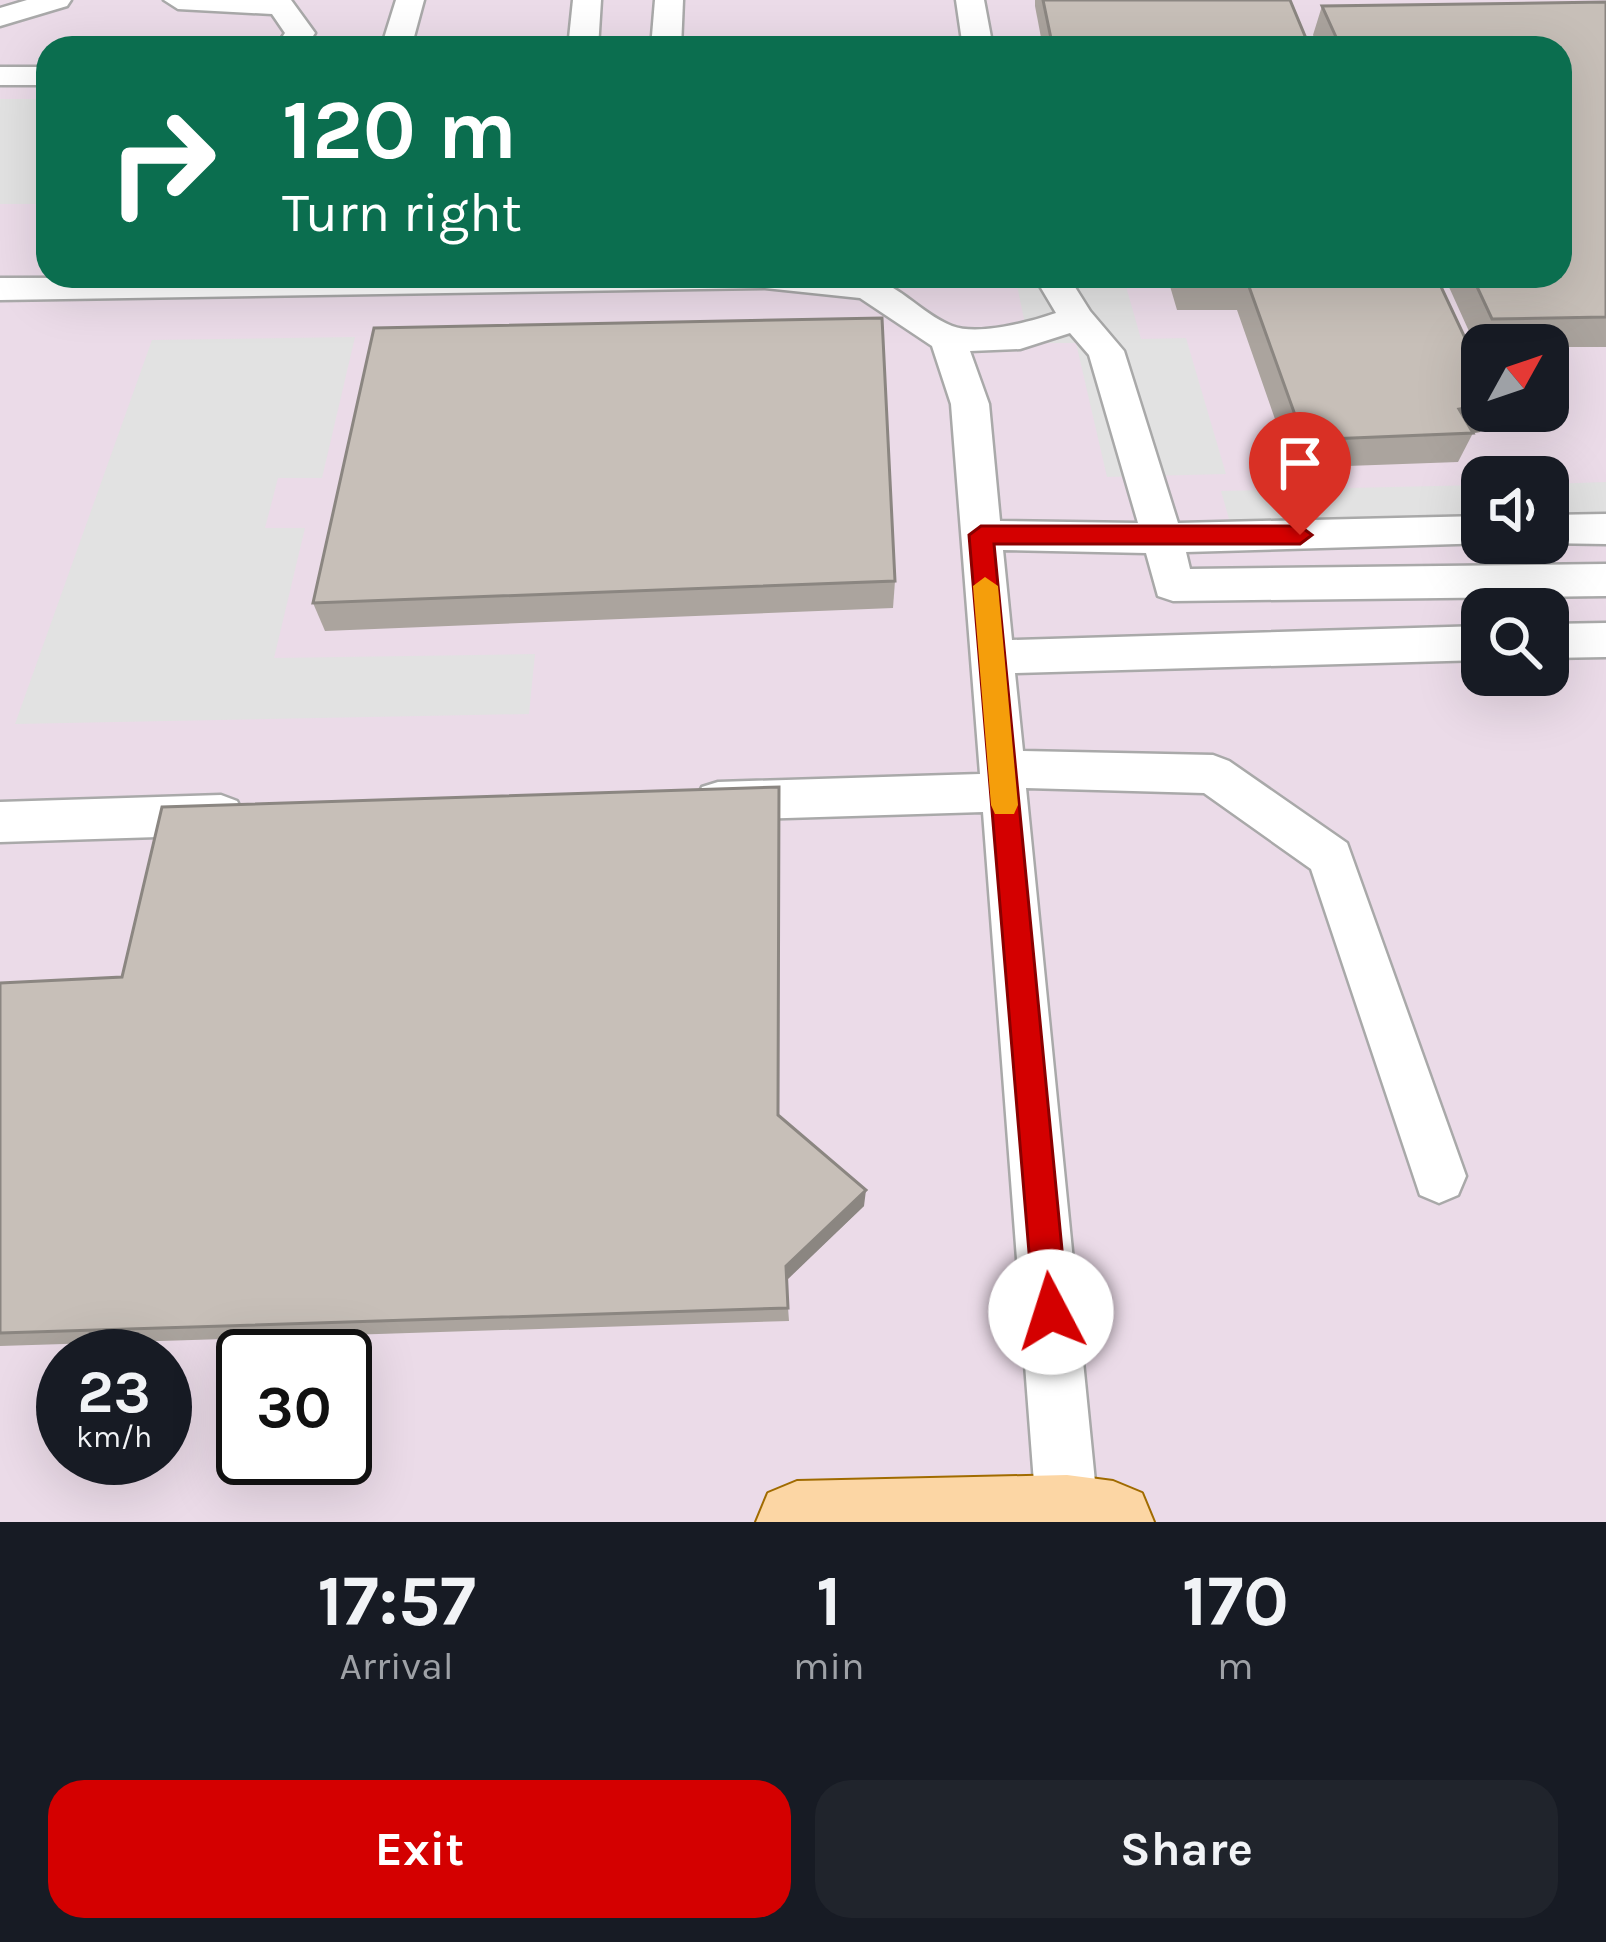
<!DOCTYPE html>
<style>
body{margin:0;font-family:Karla,sans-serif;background:#20242c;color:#f1f3f6;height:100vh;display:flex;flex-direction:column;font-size:45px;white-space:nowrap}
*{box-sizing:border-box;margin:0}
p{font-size:39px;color:#9ea1a6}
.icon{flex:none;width:66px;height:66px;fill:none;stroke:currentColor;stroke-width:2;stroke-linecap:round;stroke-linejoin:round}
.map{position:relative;height:1522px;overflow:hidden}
.drawer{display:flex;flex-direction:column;background:#171b24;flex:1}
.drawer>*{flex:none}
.top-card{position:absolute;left:36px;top:36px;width:1536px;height:252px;border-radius:36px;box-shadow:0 12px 48px #0002;background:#0b6e4f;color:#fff;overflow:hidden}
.needle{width:78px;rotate:50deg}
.tools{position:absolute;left:1461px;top:324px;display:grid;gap:24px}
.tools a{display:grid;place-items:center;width:108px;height:108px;border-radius:24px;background:#171b24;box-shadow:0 12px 48px #0002;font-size:60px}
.speed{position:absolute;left:36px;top:1329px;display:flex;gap:24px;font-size:60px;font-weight:700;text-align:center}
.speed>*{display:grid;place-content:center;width:156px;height:156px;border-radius:50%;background:#171b24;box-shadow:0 12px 48px #0002;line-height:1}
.speed small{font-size:30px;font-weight:400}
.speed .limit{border:6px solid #111;border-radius:18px;background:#fff;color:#111}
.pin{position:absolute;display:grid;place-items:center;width:102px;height:102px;color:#fff;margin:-123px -51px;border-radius:50% 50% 50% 0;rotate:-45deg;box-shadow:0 0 12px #0007}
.pin .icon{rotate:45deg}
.me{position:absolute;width:132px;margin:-66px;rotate:355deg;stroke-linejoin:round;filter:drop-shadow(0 0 9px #0008)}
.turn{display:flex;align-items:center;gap:42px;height:252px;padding:0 48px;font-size:54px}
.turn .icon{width:156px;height:156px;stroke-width:2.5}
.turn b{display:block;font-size:84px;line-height:102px}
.eta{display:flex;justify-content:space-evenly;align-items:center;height:204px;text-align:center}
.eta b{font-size:72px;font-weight:700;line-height:84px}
.primary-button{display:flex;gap:24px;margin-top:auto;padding:24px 48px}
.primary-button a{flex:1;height:138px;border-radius:36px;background:#d40000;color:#fff;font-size:48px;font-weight:700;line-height:138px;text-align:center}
.primary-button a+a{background:#20242c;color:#f1f3f6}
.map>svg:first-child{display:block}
.industrial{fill:#ebdbe8;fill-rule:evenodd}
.parking{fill:#e2e2e2}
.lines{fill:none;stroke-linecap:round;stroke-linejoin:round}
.minor-casing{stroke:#a9a9a9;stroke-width:5}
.major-casing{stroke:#a06b00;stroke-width:4}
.minor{fill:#fff;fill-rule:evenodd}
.major{fill:#fcd6a4;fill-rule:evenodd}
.wall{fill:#aba49e}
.shaded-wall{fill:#8b8681}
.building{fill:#c7bfb8;stroke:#8b8681;stroke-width:3}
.route{fill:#d40000;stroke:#8a0000;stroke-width:3}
.slow{fill:#f59e0b}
</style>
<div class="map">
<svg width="1606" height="1522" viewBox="0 0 1606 1522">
<rect width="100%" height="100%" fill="#f2efe9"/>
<!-- industrial -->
<path class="industrial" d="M 0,0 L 1606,0 L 1606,1522 L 0,1522 ZM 48,48 L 1560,48 L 1560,276 L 48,276 ZM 1482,345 L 1548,345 L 1548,411 L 1482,411 ZM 1482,477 L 1548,477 L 1548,543 L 1482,543 ZM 1482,609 L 1548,609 L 1548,675 L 1482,675 ZM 63,1356 L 165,1356 L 165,1458 L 63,1458 ZM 243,1356 L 345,1356 L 345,1458 L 243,1458 Z"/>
<!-- parking -->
<g class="parking">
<rect x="0" y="99" width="48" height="105"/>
<polygon points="1015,276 1123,276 1141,339 1186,338 1226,474 1107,477 1076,343 1029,343"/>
<polygon points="355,337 322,478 278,478 265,528 305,528 274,658 535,654 529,714 15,724 152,340"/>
<polygon points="1606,482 1606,530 1548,532 1548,484"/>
<polygon points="1482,485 1482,533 1235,540 1221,491"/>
</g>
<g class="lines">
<defs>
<g id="minor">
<polygon points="27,0 71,0 67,6 0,26 0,8"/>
<polygon points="164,0 291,0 315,33 305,48 275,48 285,33 272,14 178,9"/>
<polygon points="396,0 424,0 411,48 381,48"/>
<polygon points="573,0 601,0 598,48 568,48"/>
<polygon points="655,0 683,0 681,48 651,48"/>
<polygon points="956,0 984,0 993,48 963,48"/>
<rect x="0" y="67" width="48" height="18"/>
<path d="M 860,276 C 897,280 919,313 952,326 C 978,336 1030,322 1056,313 L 1034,276 L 1068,276 L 1090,311 L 1124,351 L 1178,523 L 1482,516 L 1482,543 L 1491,543 L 1186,552 L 1190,569 L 1606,564 L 1606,596 L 1173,601 L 1158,596 L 1146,553 L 1003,550 L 1012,640 L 1482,626 L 1482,660 L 1015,673 L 1023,751 L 1213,755 L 1229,761 L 1347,843 L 1466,1176 L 1458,1195 L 1439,1203 L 1420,1195 L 1311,869 L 1204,793 L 1026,788 L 1099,1522 L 1037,1522 L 983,812 L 718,820 L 702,815 L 695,801 L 702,787 L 718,782 L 980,774 L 951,404 L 932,346 L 860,298 L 765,288 L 0,300 L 0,278 ZM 1070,333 L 1089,355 L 1138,523 L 1000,521 L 989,404 L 970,351 L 1020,349 Z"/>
<polygon points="1606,514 1606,544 1542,543 1548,543 1548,515"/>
<polygon points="1606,623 1606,657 1548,658 1548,624"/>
<polygon points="221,795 237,801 244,815 237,829 221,835 0,842 0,802"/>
</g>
<polygon id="major" points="1067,1475 1113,1481 1142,1493 1154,1522 756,1522 768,1493 797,1481"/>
</defs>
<!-- minor casing -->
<use href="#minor" class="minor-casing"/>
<!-- major casing -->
<use href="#major" class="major-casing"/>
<!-- minor -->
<use href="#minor" class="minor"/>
<!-- major -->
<use href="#major" class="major"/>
</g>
<!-- wall -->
<g class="wall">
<polygon points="1035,0 1290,0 1310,48 1043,48 1035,6"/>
<polygon points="1606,2 1606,347 1548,347 1548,345 1482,345 1482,349 1477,349 1444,276 1560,276 1560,48 1319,48 1313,35 1322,6"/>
<polygon points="1167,276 1436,276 1480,432 1473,433 1458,462 1292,468 1237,310 1177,310"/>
<polygon points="895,581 893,608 325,631 313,603"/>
<polygon points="0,983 779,1115 864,1206 786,1280 789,1321 0,1346"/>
</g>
<!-- shaded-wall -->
<g class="shaded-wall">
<polygon points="1482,405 1482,411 1491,411 1480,432 1473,433 1459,409"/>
<polygon points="866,1190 864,1206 786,1281 786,1266"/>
</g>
<!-- building -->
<g class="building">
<polygon points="1043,0 1290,0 1310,48 1053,48"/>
<polygon points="1606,2 1606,317 1492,319 1472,276 1560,276 1560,48 1341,48 1322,6"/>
<polygon points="944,42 945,48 731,48 731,46"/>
<polygon points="1183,276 1436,276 1482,374 1482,405 1459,409 1473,433 1304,440 1247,281 1185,280"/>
<polygon points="882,318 895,581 313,603 374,328"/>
<polygon points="779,787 778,1115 866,1190 786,1266 788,1308 0,1333 0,983 122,977 162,807"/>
</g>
<!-- route -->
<polygon class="route" points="981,526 1300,526 1312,535 1300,544 994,544 1068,1312 1063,1324 1051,1329 1039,1324 1034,1312 969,535"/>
<!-- slow -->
<polygon class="slow" points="985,577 998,586 1018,805 1014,814 995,814 991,805 973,586"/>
</svg>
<div class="tools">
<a><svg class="needle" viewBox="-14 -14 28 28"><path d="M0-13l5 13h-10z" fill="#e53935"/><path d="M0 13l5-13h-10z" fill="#9ea1a6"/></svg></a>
<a><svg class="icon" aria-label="sound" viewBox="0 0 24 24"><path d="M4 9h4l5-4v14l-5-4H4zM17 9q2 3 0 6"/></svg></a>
<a><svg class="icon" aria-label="search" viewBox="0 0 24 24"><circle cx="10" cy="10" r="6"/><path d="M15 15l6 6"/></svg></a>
</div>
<div class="speed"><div>23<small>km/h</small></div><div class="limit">30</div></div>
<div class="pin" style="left:1300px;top:535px;background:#d93025"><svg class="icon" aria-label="arrive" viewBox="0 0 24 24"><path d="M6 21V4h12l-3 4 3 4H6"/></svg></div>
<svg class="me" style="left:1051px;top:1312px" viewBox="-20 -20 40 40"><circle r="19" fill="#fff"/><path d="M0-13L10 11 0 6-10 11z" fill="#d40000"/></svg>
<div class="top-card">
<div class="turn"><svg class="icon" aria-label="right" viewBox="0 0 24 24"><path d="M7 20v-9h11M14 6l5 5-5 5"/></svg><div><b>120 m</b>Turn right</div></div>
</div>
</div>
<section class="drawer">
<div class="eta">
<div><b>17:57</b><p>Arrival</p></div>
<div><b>1</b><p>min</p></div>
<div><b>170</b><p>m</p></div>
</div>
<div class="primary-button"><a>Exit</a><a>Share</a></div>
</section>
